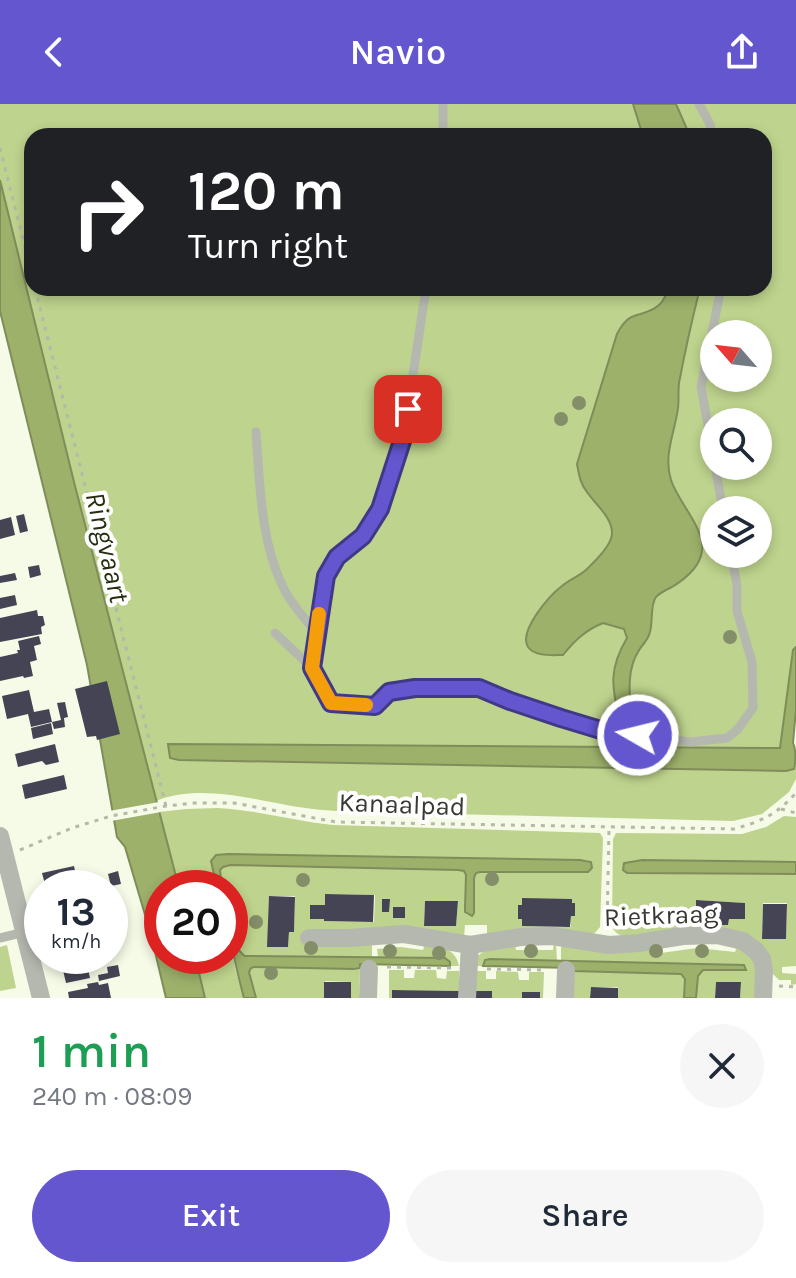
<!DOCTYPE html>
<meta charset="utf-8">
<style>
body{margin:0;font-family:Karla,sans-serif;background:#f6f6f7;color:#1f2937;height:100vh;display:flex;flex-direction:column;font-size:30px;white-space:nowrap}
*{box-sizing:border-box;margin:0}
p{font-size:26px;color:#747a83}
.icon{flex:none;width:44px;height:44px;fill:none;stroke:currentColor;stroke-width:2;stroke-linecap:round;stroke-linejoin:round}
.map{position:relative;height:894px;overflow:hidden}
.details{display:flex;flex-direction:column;background:#fff;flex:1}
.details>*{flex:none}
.banner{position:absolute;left:24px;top:24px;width:748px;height:168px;border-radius:24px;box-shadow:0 4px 12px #0003;background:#202124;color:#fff;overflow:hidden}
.needle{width:52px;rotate:298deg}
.fabs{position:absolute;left:700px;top:216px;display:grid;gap:16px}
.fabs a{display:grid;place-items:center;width:72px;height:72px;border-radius:50%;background:#fff;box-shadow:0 4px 12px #0003;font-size:40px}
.speed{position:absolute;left:24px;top:766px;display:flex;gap:16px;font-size:40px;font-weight:700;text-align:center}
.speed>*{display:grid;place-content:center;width:104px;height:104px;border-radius:50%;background:#fff;box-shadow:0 4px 12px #0003;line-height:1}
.speed small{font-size:20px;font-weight:400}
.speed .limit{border:12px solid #d22;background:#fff;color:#111}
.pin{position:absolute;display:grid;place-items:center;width:68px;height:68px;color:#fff;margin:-34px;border-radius:16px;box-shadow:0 4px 12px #0006}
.me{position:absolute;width:88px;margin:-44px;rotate:278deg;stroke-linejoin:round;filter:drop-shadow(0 0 6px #0008)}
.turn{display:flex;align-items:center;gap:28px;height:168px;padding:0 32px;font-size:36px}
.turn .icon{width:104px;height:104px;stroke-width:2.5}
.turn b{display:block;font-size:56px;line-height:68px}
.round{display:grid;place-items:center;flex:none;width:84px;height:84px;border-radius:42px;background:#f6f6f7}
.headline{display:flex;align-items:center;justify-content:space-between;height:136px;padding:0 32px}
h1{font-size:48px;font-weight:600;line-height:60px;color:#1e9e55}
.button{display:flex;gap:16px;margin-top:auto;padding:16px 32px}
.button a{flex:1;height:92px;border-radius:48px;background:#6456cf;color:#fff;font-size:32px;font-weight:600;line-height:92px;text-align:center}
.button a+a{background:#f6f6f7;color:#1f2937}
header{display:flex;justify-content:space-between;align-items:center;height:104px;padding:0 32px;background:#6456cf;color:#fff;font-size:36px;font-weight:600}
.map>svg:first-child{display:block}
.green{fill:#bed38d;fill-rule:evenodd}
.water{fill:#9db16b;stroke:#7f8d5a;stroke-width:2}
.pier{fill:#f5fbe7}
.building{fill:#445}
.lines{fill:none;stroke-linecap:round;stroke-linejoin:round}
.path{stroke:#b4b9a9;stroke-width:3;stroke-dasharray:4 6;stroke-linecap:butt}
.service{stroke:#b5b8af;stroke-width:9}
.minor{stroke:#b5b8af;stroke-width:18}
.tree{fill:#848e68}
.route-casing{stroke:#413887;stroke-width:20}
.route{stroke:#6456cf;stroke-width:14}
.slow{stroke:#f59e0b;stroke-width:14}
.labels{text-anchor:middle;stroke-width:8;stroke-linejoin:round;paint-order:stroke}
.street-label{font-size:26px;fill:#383a32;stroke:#fff}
.water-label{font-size:28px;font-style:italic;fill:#272f11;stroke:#fff}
</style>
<header><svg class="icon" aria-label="back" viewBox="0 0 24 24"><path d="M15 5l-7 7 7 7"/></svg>Navio<svg class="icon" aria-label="share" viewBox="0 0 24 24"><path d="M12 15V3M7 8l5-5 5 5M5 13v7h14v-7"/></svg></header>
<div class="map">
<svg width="796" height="894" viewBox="0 0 796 894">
<rect width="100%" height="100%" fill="#f5fbe7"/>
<!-- green -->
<g class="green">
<path d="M 0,0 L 796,0 L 796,568 L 785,651 L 177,646 L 173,639 L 168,641 L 170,654 L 179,656 L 785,667 L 793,665 L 796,661 L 796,675 L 789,688 L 762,710 L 733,717 L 336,707 C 323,706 311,705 298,703 C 255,696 199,679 156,697 L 74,378 L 0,76 ZM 32,32 L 764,32 L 764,184 L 32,184 ZM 714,230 L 758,230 L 758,274 L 714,274 ZM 714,318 L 758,318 L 758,362 L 714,362 ZM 714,406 L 758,406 L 758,450 L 714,450 Z"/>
<path d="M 218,704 C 257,706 294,717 333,721 L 600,729 L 603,734 L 600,823 L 593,831 L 487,832 L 487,821 L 465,821 L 464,834 L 372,839 L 372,853 L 245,852 C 229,841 230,802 230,784 L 222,784 L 220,766 L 227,761 L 458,766 L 464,767 L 466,771 L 465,804 L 467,811 L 474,809 L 474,774 L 476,769 L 480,768 L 588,768 L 587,756 L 228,750 L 216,751 L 211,757 L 217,784 L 179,784 L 159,708 L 186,705 ZM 325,790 L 375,791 L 374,818 L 325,817 L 324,815 L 310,814 L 310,801 L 325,801 ZM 269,792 L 295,792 L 294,828 L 289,828 L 288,843 L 268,842 ZM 522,794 L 575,799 L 575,811 L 571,812 L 571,823 L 522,822 L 522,815 L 518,814 L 518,802 L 522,801 ZM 425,797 L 458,797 L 456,821 L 424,822 Z"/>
<path d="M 784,712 L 796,713 L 796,758 L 642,756 L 631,757 L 627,769 L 796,770 L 796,862 L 782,863 L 782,869 L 796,870 L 796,880 L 791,881 L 791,876 L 779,876 L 772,869 L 759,841 L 638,833 C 626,832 618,834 612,823 L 613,735 L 616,729 L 742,730 L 766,723 ZM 697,796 L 744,799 L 745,815 L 729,815 L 728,821 ZM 763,799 L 787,799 L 786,835 L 762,835 Z"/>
<polygon points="230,835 235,864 244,894 205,894 195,852 230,852"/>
<path d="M 515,839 L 516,846 L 553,846 L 554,839 L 556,839 L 557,857 L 490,855 L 485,856 L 483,862 L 474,862 C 477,843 498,844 515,839 Z"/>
<polygon points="561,839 658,842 661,849 697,844 735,848 737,842 755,857 756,894 740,894 741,878 716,878 715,894 696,894 698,872 704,866 744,867 744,861 561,857"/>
<path d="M 425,840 C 440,843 456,844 459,862 L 450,862 L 451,859 L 445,854 L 378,853 L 377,845 L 400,843 L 423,846 Z"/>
<polygon points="7,841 16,884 0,887 0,843"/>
<polygon points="257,863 360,864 359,894 351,894 351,878 325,877 324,894 256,894 249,868 251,864"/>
<polygon points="389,866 404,866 404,874 414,874 415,866 436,866 437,874 446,875 447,867 459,867 459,887 393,886 392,894 389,894"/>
<polygon points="474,867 486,867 486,875 496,875 496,867 518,868 519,876 529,876 529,868 544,868 543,894 540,894 540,888 523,888 522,894 492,894 491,887 474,887"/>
<polygon points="573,867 681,870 685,875 684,894 618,894 618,883 591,883 590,894 572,894"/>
</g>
<!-- water -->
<g class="water">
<polygon points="633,0 676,0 690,32 643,32"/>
<polygon points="0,76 74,378 179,784 162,784 162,852 195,852 205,894 166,894 151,831 125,743 117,733 87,561 0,207"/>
<path d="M 669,184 L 700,184 C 692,216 685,247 679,279 C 678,287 679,296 678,304 C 675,328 663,351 671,376 C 678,398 705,424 702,447 C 700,463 685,475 672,483 C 666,486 661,488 656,493 C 650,501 653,517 650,528 C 648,537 642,540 638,548 C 626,567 630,593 631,614 L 627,618 L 620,616 C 611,583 609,564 627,534 L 624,525 L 603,519 C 586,526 575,536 563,551 C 553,551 535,553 528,543 C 518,527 550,491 562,482 C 570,475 580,472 587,465 C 595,457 611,442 612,430 C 613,414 595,400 587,388 C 580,380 579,370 577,360 L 617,230 C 631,203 641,216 659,201 C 664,197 666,190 669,184 Z"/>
<path d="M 796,543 L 796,605 L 793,639 C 796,645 796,658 794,665 L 786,667 L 179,656 L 170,654 L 168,640 L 780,644 L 793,546 Z"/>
<polygon points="228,750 580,756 591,758 592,764 588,768 480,768 476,769 474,774 474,809 472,812 465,808 465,804 466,771 464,767 458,766 230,761 223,763 220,766 222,784 217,784 211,757 216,751"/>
<polygon points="642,756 796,758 796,770 627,769 623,766 624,759"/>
<path d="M 230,814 C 233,826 234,845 245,852 L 445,854 L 450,858 L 450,862 L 360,860 L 360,864 L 354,865 L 254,863 L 251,864 L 249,868 L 256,894 L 244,894 C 237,867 230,842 230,814 Z"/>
<polygon points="490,855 744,861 746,866 703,866 698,872 696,894 684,894 685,875 681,870 573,867 572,864 483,862 485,856"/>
</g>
<!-- pier -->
<polygon class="pier" points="159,698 161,708 111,717 109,707"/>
<!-- building -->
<g class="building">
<polygon points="24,410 28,427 20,429 16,412"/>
<polygon points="11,413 15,431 0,435 0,416"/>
<polygon points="39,461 41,471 30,474 28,463"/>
<polygon points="15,469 17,476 0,479 0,472"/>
<polygon points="15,491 17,501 0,505 0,494"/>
<polygon points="37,506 38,512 43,512 45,521 41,523 42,530 0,538 0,514"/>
<polygon points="39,532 41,540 34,542 37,556 30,558 33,572 24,574 23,572 0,577 0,553 18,549 17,546 20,546 18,537"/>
<polygon points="107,577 120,630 97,636 96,632 87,633 75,585"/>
<polygon points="29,586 34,608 49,605 52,618 31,623 28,610 7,615 2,592"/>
<polygon points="65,598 68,613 64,614 65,623 54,625 52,618 61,616 57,599"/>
<polygon points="51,619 53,630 33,635 31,624"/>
<polygon points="55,640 59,658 46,661 42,657 18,663 15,650"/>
<polygon points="64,671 67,685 25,695 22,681"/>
<polygon points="74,762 77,776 81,776 82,781 74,784 46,784 42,769"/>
<polygon points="118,767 121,780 111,782 108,770"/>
<polygon points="325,790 374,791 373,818 324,817 324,815 310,815 310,801 325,801"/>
<polygon points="269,792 295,793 294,828 289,828 288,843 267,843"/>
<polygon points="522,794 572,795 572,799 575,799 575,812 571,812 570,823 522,822 522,815 518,815 518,801 522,801"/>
<polygon points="382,795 390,795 389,808 382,808"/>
<polygon points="696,796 745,799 745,815 729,815 728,821 696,821"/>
<polygon points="425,797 458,797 456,822 424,822"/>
<polygon points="763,800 787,800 786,835 762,835"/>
<rect x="393" y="803" width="12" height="11"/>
<polygon points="60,852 90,852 93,864 88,865 90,874 66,879 62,862 65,859 64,857 61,857"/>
<polygon points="118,861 120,872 99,877 98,871 108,869 107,863"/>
<polygon points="98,878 99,881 108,879 111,894 69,894 68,888 88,884 87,880"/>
<rect x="324" y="878" width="27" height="16"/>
<polygon points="716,878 741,878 740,894 715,894"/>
<polygon points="591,883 618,884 618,894 590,894"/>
<polygon points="392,886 459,887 459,894 392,894"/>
<polygon points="474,887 492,887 492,894 473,894"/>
<rect x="522" y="888" width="18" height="6"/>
</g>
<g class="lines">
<!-- path -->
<g class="path">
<polyline points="0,44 32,171"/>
<polyline points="35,184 166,702"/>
<polyline points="781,705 796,709"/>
<path d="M 20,746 L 72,724 L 111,712 L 166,702 L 195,699 L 234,699 L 336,718 L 734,725 C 762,717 776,711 796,689"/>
<polyline points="607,821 609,725"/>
<polyline points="387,863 451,864"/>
<polyline points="487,865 547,866"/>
<polyline points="779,882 796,883"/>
</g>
<!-- service -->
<g class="service">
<polyline points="443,0 443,32"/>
<polyline points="699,0 710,20 712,32"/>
<path d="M 256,328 C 260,379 260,436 283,483 C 290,499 305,514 316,529 L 312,564"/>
<polyline points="714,354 701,283 721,184"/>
<polyline points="715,362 723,406"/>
<polyline points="275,529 312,564 331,599 375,602 389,588 415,584 479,584 510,597 604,627 690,638 727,634 738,625 753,604 752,558 737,507 737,481 731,450"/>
<polyline points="316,529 326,472 337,453 363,432 380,405 404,331 426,184"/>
<polyline points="0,834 25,828"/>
</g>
<!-- minor -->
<g class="minor">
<polyline points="0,732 41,894"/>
<polyline points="309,834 349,834 404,830 470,841 521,833 552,832 609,841 639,839 683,832 717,831 743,837 756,847 762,855 764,867 763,894"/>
<polyline points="368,894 369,865"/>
<polyline points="467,894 470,841"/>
<polyline points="565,894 566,866"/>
</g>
</g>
<!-- trees -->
<g class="tree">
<circle cx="579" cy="299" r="7"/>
<circle cx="561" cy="315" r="7"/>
<circle cx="730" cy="533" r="7"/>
<circle cx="492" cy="775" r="7"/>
<circle cx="303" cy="776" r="7"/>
<circle cx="256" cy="818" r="7"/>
<circle cx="311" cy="844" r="7"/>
<circle cx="390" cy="847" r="7"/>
<circle cx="531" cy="847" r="7"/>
<circle cx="656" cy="847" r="7"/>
<circle cx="702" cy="847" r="7"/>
<circle cx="439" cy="849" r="7"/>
<circle cx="271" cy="869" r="7"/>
</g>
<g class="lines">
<defs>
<polyline id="route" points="408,305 404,331 380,405 363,432 337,453 326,472 312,564 331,599 375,602 389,588 415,584 479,584 510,597 561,614 604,627 638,631"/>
</defs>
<!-- route casing -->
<use href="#route" class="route-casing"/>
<!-- route -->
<use href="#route" class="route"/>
<!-- slow -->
<polyline class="slow" points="319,510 312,564 331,599 366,601"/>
</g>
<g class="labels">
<!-- street labels -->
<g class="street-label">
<text transform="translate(402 700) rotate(2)" y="9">Kanaalpad</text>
<text transform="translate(661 811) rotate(-2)" y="9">Rietkraag</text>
</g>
<!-- water labels -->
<g class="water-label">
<text transform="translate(108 443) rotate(77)" y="10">Ringvaart</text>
</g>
</g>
</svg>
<div class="fabs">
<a><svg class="needle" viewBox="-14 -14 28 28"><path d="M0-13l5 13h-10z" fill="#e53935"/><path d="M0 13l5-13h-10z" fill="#747a83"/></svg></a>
<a><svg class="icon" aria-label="search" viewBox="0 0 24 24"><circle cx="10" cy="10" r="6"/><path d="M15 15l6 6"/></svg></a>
<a><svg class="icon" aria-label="layers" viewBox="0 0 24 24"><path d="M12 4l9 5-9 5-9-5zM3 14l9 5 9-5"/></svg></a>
</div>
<div class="speed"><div>13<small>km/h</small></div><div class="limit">20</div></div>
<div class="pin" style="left:408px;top:305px;background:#d93025"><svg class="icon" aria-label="arrive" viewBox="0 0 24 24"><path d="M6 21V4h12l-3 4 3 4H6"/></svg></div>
<svg class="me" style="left:638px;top:631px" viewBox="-20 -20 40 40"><circle r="17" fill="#6456cf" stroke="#fff" stroke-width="3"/><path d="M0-11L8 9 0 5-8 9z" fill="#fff"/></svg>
<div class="banner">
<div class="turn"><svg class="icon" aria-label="right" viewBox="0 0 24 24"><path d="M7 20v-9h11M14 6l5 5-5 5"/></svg><div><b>120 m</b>Turn right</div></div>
</div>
</div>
<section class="details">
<div class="headline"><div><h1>1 min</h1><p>240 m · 08:09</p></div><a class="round"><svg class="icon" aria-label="close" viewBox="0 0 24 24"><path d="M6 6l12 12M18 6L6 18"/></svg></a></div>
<div class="button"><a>Exit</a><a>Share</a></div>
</section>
